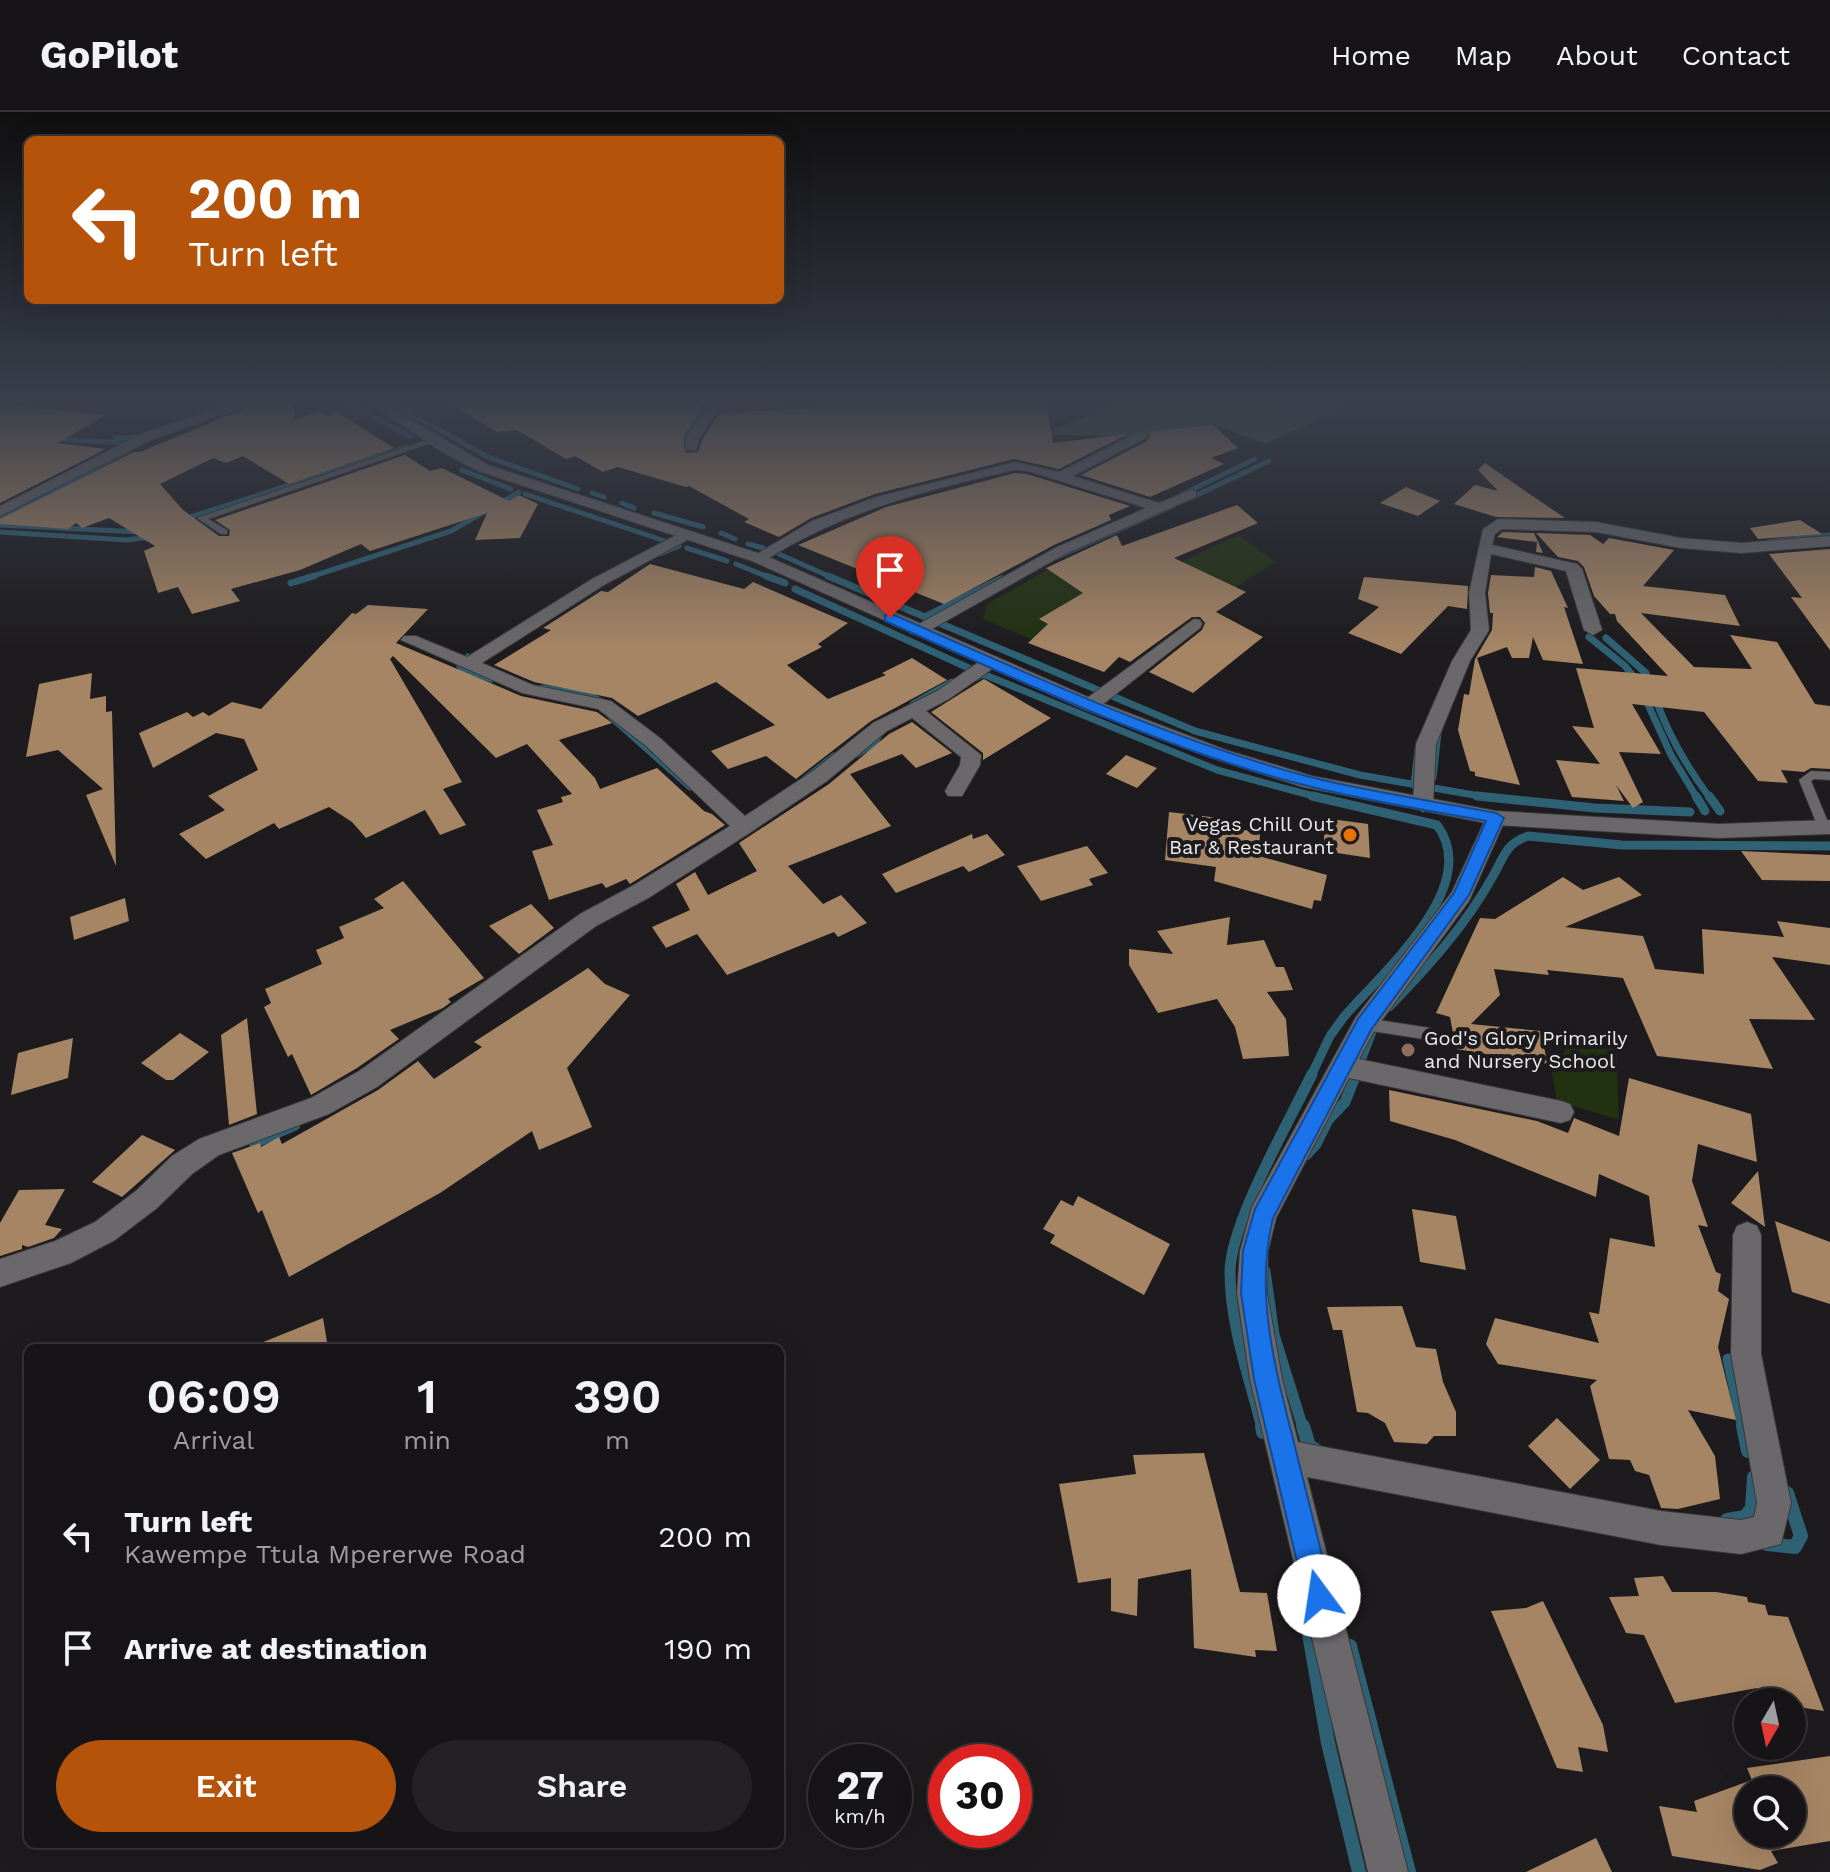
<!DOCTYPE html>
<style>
body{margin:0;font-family:"Work Sans",sans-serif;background:#232123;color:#f1f3f6;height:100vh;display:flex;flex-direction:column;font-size:30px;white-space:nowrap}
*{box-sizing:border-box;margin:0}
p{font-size:26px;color:#9e9ea1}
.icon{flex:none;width:44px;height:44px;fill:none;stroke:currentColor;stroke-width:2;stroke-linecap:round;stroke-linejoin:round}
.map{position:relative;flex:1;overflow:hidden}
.sheet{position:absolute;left:24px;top:1232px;width:760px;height:504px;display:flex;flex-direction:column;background:#161416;border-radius:12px;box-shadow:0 8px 32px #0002,0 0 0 2px #353335}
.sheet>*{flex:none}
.guide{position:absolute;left:24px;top:24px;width:760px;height:168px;border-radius:12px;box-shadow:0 8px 32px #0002,0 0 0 2px #353335;background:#b45309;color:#fff;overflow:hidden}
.needle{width:52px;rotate:189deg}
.buttons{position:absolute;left:1734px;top:1576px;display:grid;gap:16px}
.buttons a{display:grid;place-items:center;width:72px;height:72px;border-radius:50%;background:#161416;box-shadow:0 8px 32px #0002,0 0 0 2px #353335;font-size:40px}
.speed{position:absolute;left:808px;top:1632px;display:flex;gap:16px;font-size:40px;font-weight:700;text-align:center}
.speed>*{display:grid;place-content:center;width:104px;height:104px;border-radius:50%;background:#161416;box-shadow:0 8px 32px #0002,0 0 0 2px #353335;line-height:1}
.speed small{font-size:20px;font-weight:400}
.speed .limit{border:12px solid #d22;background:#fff;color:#111}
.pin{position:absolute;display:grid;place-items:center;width:68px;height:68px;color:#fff;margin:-82px -34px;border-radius:50% 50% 50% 0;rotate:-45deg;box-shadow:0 0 8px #0007}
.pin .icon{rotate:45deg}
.me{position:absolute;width:88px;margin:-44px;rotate:346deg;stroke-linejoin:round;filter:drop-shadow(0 0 6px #0008)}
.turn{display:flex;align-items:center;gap:28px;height:168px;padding:0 32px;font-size:36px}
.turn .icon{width:104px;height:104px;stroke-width:2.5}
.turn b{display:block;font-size:56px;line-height:68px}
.eta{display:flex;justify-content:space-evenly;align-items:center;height:136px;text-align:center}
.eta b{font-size:48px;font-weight:600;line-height:56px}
.button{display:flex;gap:16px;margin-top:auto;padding:16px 32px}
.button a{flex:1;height:92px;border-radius:48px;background:#b45309;color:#fff;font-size:32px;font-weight:600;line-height:92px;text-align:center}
.button a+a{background:#232123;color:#f1f3f6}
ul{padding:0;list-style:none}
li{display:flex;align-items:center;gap:24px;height:112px;padding:0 32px}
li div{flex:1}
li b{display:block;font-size:30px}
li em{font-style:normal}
header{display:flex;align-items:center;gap:48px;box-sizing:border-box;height:112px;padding:0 40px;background:#161416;border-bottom:2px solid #353335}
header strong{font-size:38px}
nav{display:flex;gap:44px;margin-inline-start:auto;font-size:28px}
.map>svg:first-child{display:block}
.green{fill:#223110}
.forest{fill:#425530}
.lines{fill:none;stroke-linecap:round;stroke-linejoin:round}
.stream-far4{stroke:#2e6173;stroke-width:5}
.stream-far3{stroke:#2e6173;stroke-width:7}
.stream-far2{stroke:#2e6173;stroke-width:9}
.stream-far1{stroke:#2e6173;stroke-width:11}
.stream{stroke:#2e6173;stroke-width:14}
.building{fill:#a68564;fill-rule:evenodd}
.lane-casing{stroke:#393839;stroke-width:2}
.street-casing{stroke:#393839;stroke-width:2}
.secondary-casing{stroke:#393839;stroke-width:2}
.lane{fill:#6a686a;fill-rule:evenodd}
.street{fill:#6a686a;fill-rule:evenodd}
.secondary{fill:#6a686a;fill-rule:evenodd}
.route{fill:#1a73e8;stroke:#114b97;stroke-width:2}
.food-dot{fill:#e8710a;stroke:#1d1b1d;stroke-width:3}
.education-dot{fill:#8d6e63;stroke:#1d1b1d;stroke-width:3}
.labels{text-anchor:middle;stroke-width:8;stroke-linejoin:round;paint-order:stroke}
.poi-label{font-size:20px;fill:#ecebec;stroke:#1d1b1d;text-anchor:end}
</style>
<header>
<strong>GoPilot</strong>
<nav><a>Home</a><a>Map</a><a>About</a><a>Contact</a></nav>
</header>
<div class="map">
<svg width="1830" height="1760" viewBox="0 0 1830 1760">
<rect width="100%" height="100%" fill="#1d1b1d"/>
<!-- green -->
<g class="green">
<polygon points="1238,423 1276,450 1233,477 1181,450"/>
<polygon points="1050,456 1102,491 1033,528 983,507 987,492"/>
<polygon points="1565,920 1616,928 1619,1008 1557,989 1552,961 1569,932"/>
</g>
<!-- forest -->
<polygon class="forest" points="1126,290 1344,290 1348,293 1266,332 1218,314 1149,325 1041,322"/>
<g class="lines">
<!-- stream-far4 -->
<g class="stream-far4">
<polyline points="346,290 410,324"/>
<polyline points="389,290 488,345 578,377"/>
<polyline points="766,294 792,290"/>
<polyline points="115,326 139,325 216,297"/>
<polyline points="55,327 124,331 117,335"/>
<polyline points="681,333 705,298 713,293"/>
<polyline points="462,358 511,377"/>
<polyline points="592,381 604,385"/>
<polyline points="525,382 671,431"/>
<polyline points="1181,383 1255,347"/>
<polyline points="1186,388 1269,349"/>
<polyline points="622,391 634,396"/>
<polyline points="654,401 703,415"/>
<polyline points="0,406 128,339"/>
<polyline points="181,408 407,335"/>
<polyline points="0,413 140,420"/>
<polyline points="0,420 126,428 152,425"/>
<polyline points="721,421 735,427"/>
<polyline points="1767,430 1830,423"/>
<polyline points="748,432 763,436"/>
<polyline points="687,436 727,449"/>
<polyline points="660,442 679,434"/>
<polyline points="779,442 833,466"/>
<polyline points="1055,446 1173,394"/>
<polyline points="736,452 771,466"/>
<polyline points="307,466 451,419 519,380"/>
</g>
<!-- stream-far3 -->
<g class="stream-far3">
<polyline points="766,464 785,471"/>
<polyline points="828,464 1195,619 1360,663 1491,686"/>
<polyline points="291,471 314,464"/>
<polyline points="795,477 973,558 969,560"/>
<polyline points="925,505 1001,467"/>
<polyline points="1589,525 1625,554 1637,569"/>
<polyline points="1606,526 1646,561 1649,572"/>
<polyline points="468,545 460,554 462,556 491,567"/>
<polyline points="975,566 983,562 1217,658 1321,686"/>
<polyline points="543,576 590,584 602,590"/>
<path d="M 1655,585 C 1668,623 1686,654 1710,686"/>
<polyline points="1645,586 1671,643 1697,686"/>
<polyline points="913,592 952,570"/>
<polyline points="611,605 690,675"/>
<polyline points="857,642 875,631 880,621"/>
<polyline points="1433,666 1438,621"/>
<polyline points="805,667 834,644"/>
<polyline points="1414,673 1418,637"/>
</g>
<!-- stream-far2 -->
<g class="stream-far2">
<polyline points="1477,684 1595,696 1690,700"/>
<polyline points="1696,684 1705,699"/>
<polyline points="1709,684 1720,699"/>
<path d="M 1389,895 C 1428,855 1466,813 1493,764 C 1504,745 1505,732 1528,724 L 1622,733 L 1830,734"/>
<path d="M 1311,964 L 1330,924 L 1343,906 C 1379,863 1484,775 1437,713 L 1312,684"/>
<polyline points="1355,964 1372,920"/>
</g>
<!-- stream-far1 -->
<g class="stream-far1">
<polyline points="254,1031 295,1013"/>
<polyline points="1306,1043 1316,1032 1328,1008 1345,990 1356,962"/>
<polyline points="1265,1159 1274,1223 1303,1316"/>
<polyline points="1728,1247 1743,1316"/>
<path d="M 1262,1316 C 1249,1265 1230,1213 1230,1160 C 1230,1112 1289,1010 1312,962"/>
</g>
<!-- stream -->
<g class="stream">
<polyline points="1262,1314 1263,1320"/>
<polyline points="1303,1314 1309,1334 1316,1338"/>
<polyline points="1743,1314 1748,1339"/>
<polyline points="1727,1408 1745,1405 1752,1396 1754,1365"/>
<polyline points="1767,1432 1795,1435 1801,1424 1787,1381"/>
<polyline points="1300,1470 1328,1631 1359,1760"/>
<polyline points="1350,1534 1409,1760"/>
</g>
</g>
<!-- building -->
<g class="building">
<polygon points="261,290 293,290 295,308 318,299 327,303 337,300 394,336 289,372 243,344 226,351 213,346 160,372 183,398 219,424 229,424 230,418 215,408 405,343 430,359 442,356 509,389 519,383 538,392 520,426 475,428 487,401 370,439 361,432 300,458 231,477 240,489 192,502 178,475 158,481 144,439 155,434 109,406 82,416 76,411 68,417 0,412 0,407 134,340 140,340"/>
<polygon points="446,290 620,290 624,294 631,290 699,290 699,295 703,295 682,327 686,341 698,340 702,328 720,301 819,296 812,290 1046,290 1053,331 1128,322 1059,357 1014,347 875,382 811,406 779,425 744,410 749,407 689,374 686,375 618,355 603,360 575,344 566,347 517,318 497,320"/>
<polygon points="0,292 106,303 58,331 106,337 0,391"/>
<polygon points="1213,313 1238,336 1211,346 1224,352 1150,385 1081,363 1147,329 1151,322 1148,320"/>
<polygon points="1485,351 1531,383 1565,406 1496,405 1454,392 1475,373 1498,379 1478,358"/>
<polygon points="1015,361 1027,362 1130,394 1109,403 1111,408 1054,433 944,492 798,433 886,395"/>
<polygon points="1406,375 1440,389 1418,404 1380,391"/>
<polygon points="1237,393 1258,411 1174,446 1246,480 1216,500 1263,525 1193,581 1149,560 1202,518 1205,511 1200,505 1192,505 1130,550 1119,545 1104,560 1028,531 1048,512 1039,507 1083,481 1046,456 1117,423 1122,434"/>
<polygon points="1800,408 1822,422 1758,427 1750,416"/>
<polygon points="1503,420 1534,421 1543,441 1536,440 1537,430 1497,425"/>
<polygon points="1536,421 1590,423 1603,432 1609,426 1674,438 1643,474 1725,483 1740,514 1641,501 1694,555 1752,557 1730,523 1777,530 1815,592 1830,594 1830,657 1811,656 1804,660 1781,658 1788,671 1758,669 1704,600 1632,592 1661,642 1619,640 1643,690 1633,696 1616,673 1624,689 1572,685 1556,648 1600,652 1572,614 1594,616 1576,556 1668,564 1617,509 1615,502 1610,502 1594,484 1584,455 1578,449 1558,445"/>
<polygon points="1830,437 1830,538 1791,485 1802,486 1769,442"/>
<polygon points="650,452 744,477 753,470 848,511 818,532 822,535 787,553 828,587 886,563 882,561 912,546 947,568 871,609 796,667 766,644 728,657 711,639 775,613 716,570 638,604 612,586 534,570 494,553 551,518 543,516 601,479 608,480"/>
<polygon points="1535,455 1551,459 1568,496 1564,495 1583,552 1543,548 1533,525 1529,546 1512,546 1507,535 1477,546 1520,673 1475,664 1475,660 1470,659 1458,618 1464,582 1469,583 1475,547 1492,518 1493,501 1490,501 1488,481 1491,463 1534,465"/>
<polygon points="1364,465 1468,474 1467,497 1448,494 1401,542 1348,521 1379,495 1358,487"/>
<polygon points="368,493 428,497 396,531 521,584 597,600 612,611 559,628 595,666 600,677 657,656 704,699 712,702 725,713 630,772 626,767 606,776 602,771 549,788 532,739 553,733 537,698 563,690 561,685 572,682 527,632 496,646 393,544 390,547 462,670 443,677 466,713 440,723 425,698 366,726 352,710 329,695 279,717 274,711 206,747 179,722 225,698 208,684 258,658 244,627 216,621 153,656 139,621 187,600 193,605 203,600 209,604 232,590 261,597 352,501 356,502"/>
<polygon points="92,561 90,587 106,584 106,600 112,599 116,754 86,683 103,677 58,638 26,645 39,572"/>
<polygon points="984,567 1051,606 983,648 983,641 931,600"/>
<polygon points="912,610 952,641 916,656 902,642 850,662 891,714 788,754 823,792 841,783 867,811 838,825 834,820 727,863 697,822 666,836 652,815 690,798 676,772 695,760 708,783 757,759 739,731 829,672 889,622"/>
<polygon points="1126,643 1157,656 1137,676 1106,662"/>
<polygon points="1169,700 1236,708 1236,717 1260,720 1259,744 1327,763 1321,789 1314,788 1312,797 1214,769 1216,755 1165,748"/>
<polygon points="1324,706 1368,712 1370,746 1324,739"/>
<polygon points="972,722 973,727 987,722 1005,743 969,760 963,754 896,781 882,762"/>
<polygon points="1087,734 1108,761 1089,767 1093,773 1041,789 1017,754"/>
<polygon points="1741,739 1830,743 1830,769 1762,768"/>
<polygon points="1563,765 1583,778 1619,765 1642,783 1565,815 1643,824 1655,857 1704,862 1702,817 1784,825 1777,809 1830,816 1830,853 1772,845 1815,908 1749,907 1773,957 1657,944 1623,866 1547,858 1549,863 1494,857 1500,883 1471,912 1540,919 1548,952 1456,937 1450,905 1436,901 1480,806 1495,807"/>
<polygon points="403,769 484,866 448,887 451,890 443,896 390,918 399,927 357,956 311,983 292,942 288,945 264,895 271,891 265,877 322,852 316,838 344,826 339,815 384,796 374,787"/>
<polygon points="125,786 129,809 74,828 70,805"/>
<polygon points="531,792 554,816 519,842 489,814"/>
<polygon points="1230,805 1227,833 1264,828 1276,855 1284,855 1293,878 1267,880 1286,907 1289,944 1243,947 1235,915 1217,887 1158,901 1129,853 1129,837 1173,842 1157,819"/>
<polygon points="588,856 605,872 630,883 567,956 592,1015 539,1038 532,1019 440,1081 289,1165 262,1098 258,1101 232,1041 260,1031 261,1035 279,1025 282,1032 378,978 418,949 434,967 482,935 474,930"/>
<polygon points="247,906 257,1002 229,1013 221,923"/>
<polygon points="180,921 209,940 173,968 166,968 141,951"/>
<polygon points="73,926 68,966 11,983 18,941"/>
<polygon points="1629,966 1751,1002 1757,1050 1698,1032 1692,1069 1708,1115 1698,1113 1716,1160 1721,1162 1718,1179 1729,1187 1718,1235 1736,1308 1688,1298 1715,1344 1720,1387 1678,1397 1661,1396 1649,1363 1635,1359 1630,1348 1609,1347 1590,1274 1597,1268 1498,1252 1486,1232 1495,1206 1599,1231 1589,1200 1599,1202 1610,1126 1655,1135 1649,1084 1599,1062 1596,1085 1455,1028 1390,1009 1389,978 1537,1009 1568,1021 1574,1006 1619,1024"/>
<polygon points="142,1023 175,1038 122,1085 92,1070"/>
<polygon points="1758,1059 1765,1115 1731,1091"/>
<polygon points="65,1077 45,1113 62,1117 54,1126 28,1135 22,1133 22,1137 0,1144 0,1111 19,1078"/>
<polygon points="1078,1084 1170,1132 1144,1183 1050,1131 1055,1123 1043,1117 1061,1088 1073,1094"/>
<polygon points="1412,1097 1456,1104 1466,1158 1420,1150"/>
<polygon points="1775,1109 1830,1130 1830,1192 1792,1180"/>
<polygon points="1402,1194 1416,1235 1436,1237 1443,1270 1456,1300 1456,1324 1434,1324 1427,1332 1394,1330 1385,1311 1368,1301 1357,1300 1342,1218 1333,1218 1327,1195"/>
<polygon points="323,1206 328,1236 251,1236 251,1235"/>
<polygon points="1557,1306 1600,1348 1570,1377 1528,1334"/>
<polygon points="1204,1341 1240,1480 1267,1481 1277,1539 1255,1538 1256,1545 1194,1536 1191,1457 1138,1467 1137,1504 1111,1499 1111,1466 1078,1471 1059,1372 1136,1362 1133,1343"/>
<polygon points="1663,1464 1672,1480 1716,1480 1747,1485 1748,1490 1765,1493 1768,1503 1788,1505 1824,1599 1792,1594 1792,1590 1760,1588 1757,1576 1675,1591 1644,1523 1626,1521 1609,1485 1639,1484 1634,1466"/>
<polygon points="1543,1489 1603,1613 1608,1640 1578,1635 1583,1660 1557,1656 1491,1499 1526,1496"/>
<path d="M 1830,1644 L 1830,1729 L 1771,1739 L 1778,1751 L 1760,1758 L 1672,1744 L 1659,1694 L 1697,1700 L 1694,1689 L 1752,1668 L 1747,1656 ZM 1748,1678 L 1792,1678 L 1792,1722 L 1748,1722 Z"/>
<polygon points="1596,1726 1612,1760 1526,1760"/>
</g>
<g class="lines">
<defs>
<g id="lane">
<polygon points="430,327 437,329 208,407 227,418 227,422 221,422 197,406"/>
<polygon points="1811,659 1830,660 1830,668 1814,667 1811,669 1830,715 1824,719 1818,715 1799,668"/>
<polygon points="1365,906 1430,916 1435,918 1437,922 1435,926 1430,928 1365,918 1360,916 1358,912 1360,908"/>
</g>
<g id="street">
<polygon points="237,290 257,290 151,328 0,404 0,394 141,322"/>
<polygon points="723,290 780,290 774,294 718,298 699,327 696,338 686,338 685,327 709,292"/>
<path d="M 1141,319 L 1148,323 L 1146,326 L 1073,364 L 1159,391 L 1191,378 L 1196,379 L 1196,385 L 1065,442 L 923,522 L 911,522 L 908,518 L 1055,436 L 1146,396 L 1028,359 L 1015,358 C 926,378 841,400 764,449 L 758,451 L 750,446 L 812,409 L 876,385 L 1015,350 L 1059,360 Z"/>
<polygon points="1498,407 1596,410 1681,426 1741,431 1830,424 1830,434 1741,441 1681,436 1596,420 1502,417 1495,422 1492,433 1577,452 1582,457 1602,518 1593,523 1584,518 1566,459 1491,442 1485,481 1489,518 1470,549 1436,632 1433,693 1423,700 1413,693 1416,632 1452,549 1471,518 1469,481 1483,417"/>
<polygon points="686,418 691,420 691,426 604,473 482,551 533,573 611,589 660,626 745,704 813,659 873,611 937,579 983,547 995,547 998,551 995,555 949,587 926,599 981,643 980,653 962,684 948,684 945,679 960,653 961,645 912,606 887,619 827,669 751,720 650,785 596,814 377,975 329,1002 219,1043 192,1062 157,1096 115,1128 71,1151 0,1175 0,1147 55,1129 95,1110 137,1078 172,1044 199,1027 311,986 359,959 580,802 634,773 730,714 646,634 598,597 522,581 401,528 404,524 416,524 467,545 592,467"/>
<polygon points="1194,507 1200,508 1202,512 1200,516 1097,597 1083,597 1081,593 1083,589"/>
<polygon points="1496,699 1506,706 1469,789 1374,919 1359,947 1561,989 1570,992 1574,1000 1570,1008 1561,1011 1349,966 1276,1106 1268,1139 1267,1181 1282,1267 1298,1330 1661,1399 1741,1408 1754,1405 1757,1391 1731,1242 1733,1123 1737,1114 1747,1110 1757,1114 1761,1123 1761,1242 1791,1391 1781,1432 1741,1442 1661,1433 1307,1365 1408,1760 1368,1760 1250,1267 1237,1181 1240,1139 1252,1095 1356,905 1452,780 1486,706"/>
</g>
<polygon id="secondary" points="367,290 382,290 488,353 764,443 1097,589 1226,638 1312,664 1496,699 1719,712 1830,708 1830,722 1719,726 1496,713 1303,675 1212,646 1083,597 752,449 478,359 442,340"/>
</defs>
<!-- lane casing -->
<use href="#lane" class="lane-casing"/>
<!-- street casing -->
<use href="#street" class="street-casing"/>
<!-- secondary casing -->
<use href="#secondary" class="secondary-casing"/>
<!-- lane -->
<use href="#lane" class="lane"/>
<!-- street -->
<use href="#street" class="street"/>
<!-- secondary -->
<use href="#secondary" class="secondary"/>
</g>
<!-- sky -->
<linearGradient id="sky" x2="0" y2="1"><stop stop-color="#100f10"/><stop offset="0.54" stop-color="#3a3f4c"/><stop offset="1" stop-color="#3a3f4c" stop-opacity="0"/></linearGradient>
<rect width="1830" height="537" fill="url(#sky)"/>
<!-- route -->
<path class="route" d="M 885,503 L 894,503 C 1030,562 1166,627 1310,665 C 1370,680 1434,689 1496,701 L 1504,706 L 1469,783 L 1371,918 L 1273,1106 C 1254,1183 1276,1260 1295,1335 C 1307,1384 1320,1434 1332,1484 L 1328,1493 L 1319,1497 L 1309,1493 L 1305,1484 L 1254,1267 L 1241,1181 L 1243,1139 L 1255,1097 L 1358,907 L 1454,781 L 1486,709 C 1427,698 1367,689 1308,674 C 1163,638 1022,569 885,509 Z"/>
<!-- markers -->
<circle class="food-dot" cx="1350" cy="723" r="8"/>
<circle class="education-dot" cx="1408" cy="938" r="8"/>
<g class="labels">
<!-- poi labels -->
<g class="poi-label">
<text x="1334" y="719">Vegas Chill Out<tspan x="1334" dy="23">Bar &amp; Restaurant</tspan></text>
<text x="1424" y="933" text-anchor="start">God's Glory Primarily<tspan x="1424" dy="23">and Nursery School</tspan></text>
</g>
</g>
</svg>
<div class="buttons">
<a><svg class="needle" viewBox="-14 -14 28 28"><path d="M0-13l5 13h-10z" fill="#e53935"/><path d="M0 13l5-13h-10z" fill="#9e9ea1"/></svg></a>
<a><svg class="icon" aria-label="search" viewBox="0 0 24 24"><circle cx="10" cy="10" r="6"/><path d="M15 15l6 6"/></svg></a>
</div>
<div class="speed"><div>27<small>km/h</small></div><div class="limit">30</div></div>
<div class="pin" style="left:890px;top:506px;background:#d93025"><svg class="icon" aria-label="arrive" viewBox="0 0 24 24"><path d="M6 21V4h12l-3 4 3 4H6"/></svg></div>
<svg class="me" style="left:1319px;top:1484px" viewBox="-20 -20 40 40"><circle r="19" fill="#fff"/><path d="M0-13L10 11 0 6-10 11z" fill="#1a73e8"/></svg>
<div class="guide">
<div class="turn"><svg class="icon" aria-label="left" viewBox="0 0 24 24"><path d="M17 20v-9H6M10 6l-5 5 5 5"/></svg><div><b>200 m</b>Turn left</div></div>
</div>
<section class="sheet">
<div class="eta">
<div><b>06:09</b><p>Arrival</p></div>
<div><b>1</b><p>min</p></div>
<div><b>390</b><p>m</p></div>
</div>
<ul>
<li><svg class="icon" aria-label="left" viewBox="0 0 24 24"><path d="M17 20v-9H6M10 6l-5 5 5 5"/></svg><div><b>Turn left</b><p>Kawempe Ttula Mpererwe Road</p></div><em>200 m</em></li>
<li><svg class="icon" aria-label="arrive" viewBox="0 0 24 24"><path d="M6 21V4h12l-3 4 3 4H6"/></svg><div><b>Arrive at destination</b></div><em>190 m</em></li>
</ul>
<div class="button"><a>Exit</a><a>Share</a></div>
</section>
</div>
